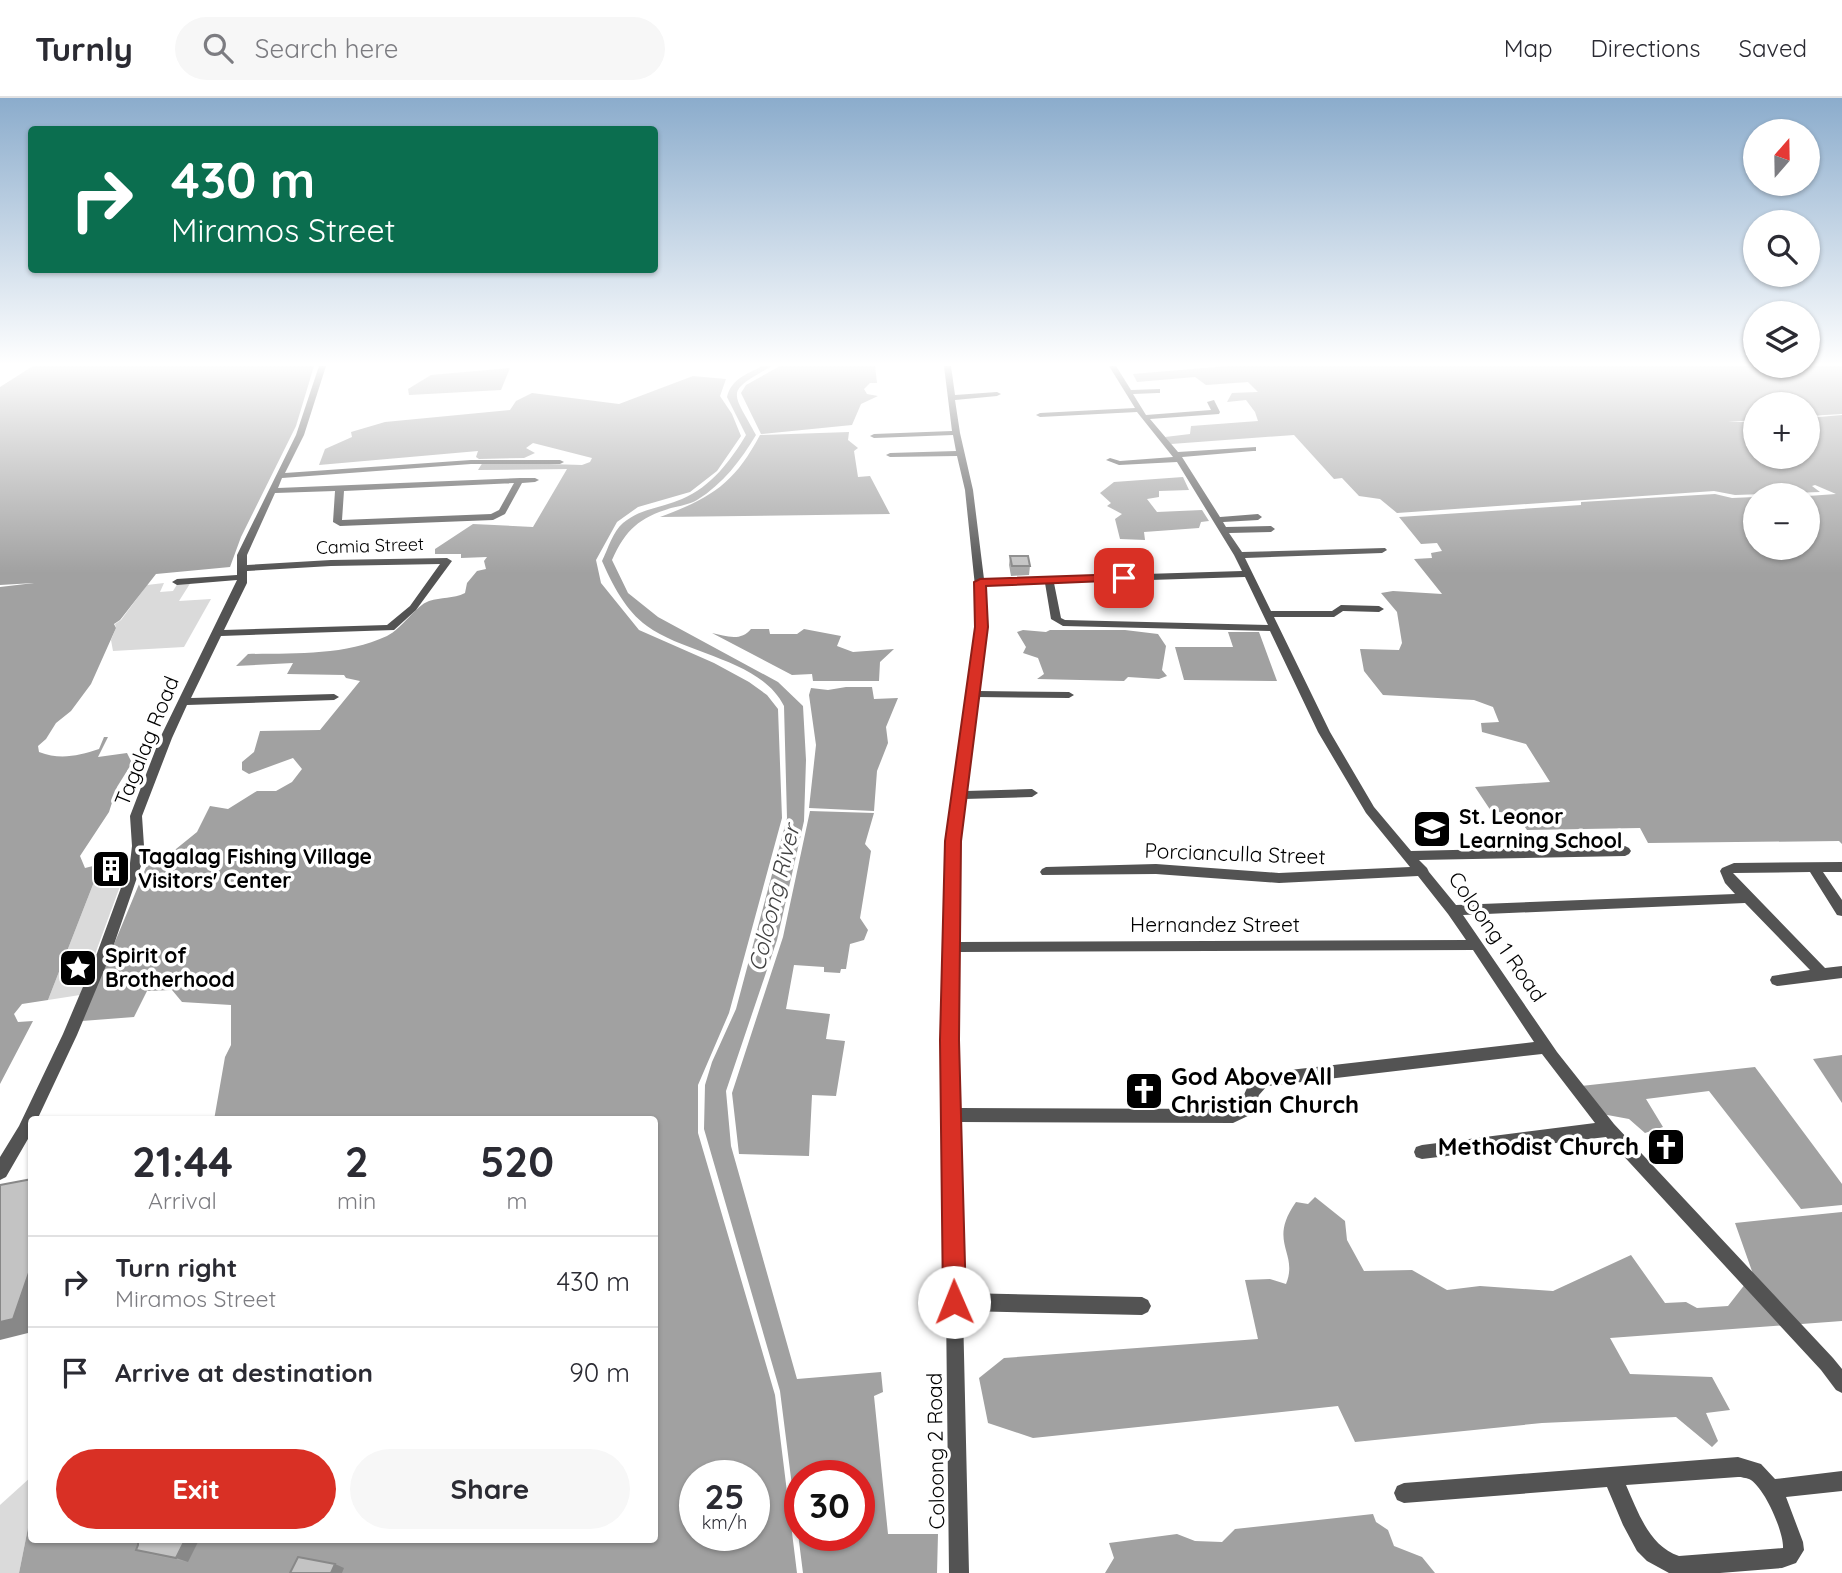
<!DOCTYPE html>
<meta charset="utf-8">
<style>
body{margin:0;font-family:Quicksand,sans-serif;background:#f7f7f7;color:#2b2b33;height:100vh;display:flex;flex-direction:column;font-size:26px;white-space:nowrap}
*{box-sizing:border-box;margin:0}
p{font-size:23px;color:#7c7c81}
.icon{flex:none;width:38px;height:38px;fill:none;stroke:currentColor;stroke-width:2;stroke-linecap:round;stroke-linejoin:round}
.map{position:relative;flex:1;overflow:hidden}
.side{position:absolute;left:28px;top:1018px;width:630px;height:427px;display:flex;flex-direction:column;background:#fff;border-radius:7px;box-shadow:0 2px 5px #0004}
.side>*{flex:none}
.guide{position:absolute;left:28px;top:28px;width:630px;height:147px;border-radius:7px;box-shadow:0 2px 5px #0004;background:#0b6e4f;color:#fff;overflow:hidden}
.needle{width:46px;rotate:20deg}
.controls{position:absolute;left:1743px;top:21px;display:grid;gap:14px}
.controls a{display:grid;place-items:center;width:77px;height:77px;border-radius:50%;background:#fff;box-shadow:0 2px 5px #0004;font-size:35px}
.speed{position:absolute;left:679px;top:1362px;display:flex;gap:14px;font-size:35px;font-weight:700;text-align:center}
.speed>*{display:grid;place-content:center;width:91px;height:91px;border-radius:50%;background:#fff;box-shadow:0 2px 5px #0004;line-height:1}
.speed small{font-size:18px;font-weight:400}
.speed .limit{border:10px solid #d22;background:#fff;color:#111}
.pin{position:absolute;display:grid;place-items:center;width:60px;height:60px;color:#fff;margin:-30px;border-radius:14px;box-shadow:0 4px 10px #0006}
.me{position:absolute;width:77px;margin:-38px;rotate:359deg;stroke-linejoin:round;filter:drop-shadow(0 0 5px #0008)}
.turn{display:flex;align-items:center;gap:24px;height:147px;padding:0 28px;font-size:32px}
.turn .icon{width:91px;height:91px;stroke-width:2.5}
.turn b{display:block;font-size:49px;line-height:60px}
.eta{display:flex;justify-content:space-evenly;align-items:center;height:119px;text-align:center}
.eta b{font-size:42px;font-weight:800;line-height:49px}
.button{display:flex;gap:14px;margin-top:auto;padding:14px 28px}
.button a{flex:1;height:80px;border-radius:42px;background:#d93025;color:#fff;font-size:28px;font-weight:800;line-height:80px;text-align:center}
.button a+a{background:#f7f7f7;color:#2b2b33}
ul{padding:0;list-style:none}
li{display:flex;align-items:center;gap:21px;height:91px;padding:0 28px;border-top:2px solid #e1e1e2}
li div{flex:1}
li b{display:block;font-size:26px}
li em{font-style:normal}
header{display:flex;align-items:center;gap:42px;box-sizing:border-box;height:98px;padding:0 35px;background:#fff;border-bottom:2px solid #e1e1e2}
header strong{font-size:33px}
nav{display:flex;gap:38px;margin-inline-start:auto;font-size:24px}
.search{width:490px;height:63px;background:#f7f7f7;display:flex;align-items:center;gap:18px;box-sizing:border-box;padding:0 24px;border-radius:38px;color:#7c7c81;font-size:26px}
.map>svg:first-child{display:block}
.green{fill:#dadada}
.water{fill:#a1a1a1;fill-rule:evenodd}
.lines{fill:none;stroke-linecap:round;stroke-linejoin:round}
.street{fill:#535353;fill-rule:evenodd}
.wall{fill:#a8a8a8}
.shaded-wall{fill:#888}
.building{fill:#c3c3c3;stroke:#888;stroke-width:2}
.route{fill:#d93025;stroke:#8d1f18;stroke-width:2}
.labels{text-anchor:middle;stroke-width:7;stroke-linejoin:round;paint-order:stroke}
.far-street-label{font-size:18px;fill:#000;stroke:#fff}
.street-label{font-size:21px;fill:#000;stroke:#fff}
.poi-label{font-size:21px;font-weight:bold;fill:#000;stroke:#fff;text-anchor:start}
.water-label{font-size:23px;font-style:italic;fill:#424242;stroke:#fff}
.near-poi-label{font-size:24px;font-weight:bold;fill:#000;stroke:#fff;text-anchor:start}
</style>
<header>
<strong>Turnly</strong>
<div class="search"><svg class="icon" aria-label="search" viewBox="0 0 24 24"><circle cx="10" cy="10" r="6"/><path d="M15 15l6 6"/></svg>Search here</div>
<nav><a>Map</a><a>Directions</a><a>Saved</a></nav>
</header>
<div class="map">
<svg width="1842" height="1475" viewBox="0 0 1842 1475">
<rect width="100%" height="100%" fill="#fff"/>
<!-- green -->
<g class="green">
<polygon points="191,484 179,503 211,501 184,549 113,553 111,542 116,530 115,526 121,522 147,487 164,485 160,494 173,493 178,485"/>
<polygon points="130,761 80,897 48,902 101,766"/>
<polygon points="31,1379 31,1415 19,1475 0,1475 0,1407"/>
</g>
<!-- water -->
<g class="water">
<path d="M 33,268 L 314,268 L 296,328 L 241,439 L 230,469 L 156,476 L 120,522 L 114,526 L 116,530 L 91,586 L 71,613 L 56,625 L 46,641 L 38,648 L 39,654 C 60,662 78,658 99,651 L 104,639 L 108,639 L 98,659 L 127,655 L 132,665 L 117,689 L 109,714 L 80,758 L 85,770 L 101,766 L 48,902 L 22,906 L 14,916 L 18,924 L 33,923 L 0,986 L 0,489 L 34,485 L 0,487 L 0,289 Z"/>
<path d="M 762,268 L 772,268 C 724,295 732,292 756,337 C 741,362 723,386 697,402 C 690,406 680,408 671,410 C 639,420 626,431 612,462 L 628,495 L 658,519 L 778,584 L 803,608 L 806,662 L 804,723 L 777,842 L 726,993 L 731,1048 L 797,1281 L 881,1274 L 883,1294 L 874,1298 L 888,1436 L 938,1436 L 937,1475 L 803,1475 L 780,1293 L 704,1031 L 705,987 L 712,964 L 736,911 L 787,720 L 784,608 C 760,561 687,557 647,528 C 626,513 612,486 602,463 C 608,451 613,433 623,425 C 641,410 662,410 682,401 C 711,389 731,362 746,337 L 727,299 C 732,280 746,277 762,268 ZM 800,1377 L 859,1377 L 859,1437 L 800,1437 Z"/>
<polygon points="780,268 875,268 877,285 870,285 864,291 867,296 878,298 861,306 852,327 761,336 741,295 746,287"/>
<polygon points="1228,268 1842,268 1842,316 1808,318 1808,306 1755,306 1755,322 1728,324 1755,324 1755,359 1808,359 1808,320 1842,317 1842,746 1839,743 1648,745 1640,730 1527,732 1516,716 1491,713 1475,689 1550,684 1526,646 1482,634 1481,625 1499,624 1493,609 1474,602 1383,597 1364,573 1360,551 1399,552 1402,545 1397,514 1381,495 1393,493 1442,496 1414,461 1432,460 1431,455 1442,453 1437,445 1421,446 1399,419 1581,407 1581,404 1715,396 1732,400 1755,399 1755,450 1808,450 1808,398 1836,396 1815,387 1812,388 1820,394 1735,397 1714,393 1397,415 1380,401 1359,398 1342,380 1334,381 1294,337 1171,346 1165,339 1190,336 1191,328 1258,323 1255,314 1246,302 1227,304 1232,295 1258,294 1248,284 1206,287 1195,279 1137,284 1133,276"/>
<polygon points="510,270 501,292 409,297 408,291 431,277"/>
<path d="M 693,278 L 726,281 L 720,298 L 732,316 L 741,338 L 717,373 L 690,394 L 638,409 L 617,424 L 596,462 L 601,485 L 639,532 L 714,565 L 749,584 L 767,597 L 778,611 L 782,720 L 729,915 L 698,987 L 698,1035 L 775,1297 L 797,1475 L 19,1475 L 31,1415 L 32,1442 L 654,1442 L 654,1022 L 214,1022 L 225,959 L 231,947 L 231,907 L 182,904 L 172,892 L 147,893 L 134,919 L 82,923 L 147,767 L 176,751 L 197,734 L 210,708 L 228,711 L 257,693 L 276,693 L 292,684 L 302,671 L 293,660 L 249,676 L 242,672 L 242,664 L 254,654 L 260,633 L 320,632 L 360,583 L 346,580 L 344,577 L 287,576 L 293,565 L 236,568 L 248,556 C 294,555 344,558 387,538 C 403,530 415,508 429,503 C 441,499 453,501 465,495 L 467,485 L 477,473 L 486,471 L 484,463 L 487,459 L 461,460 L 461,456 L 435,456 L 435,451 L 473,426 L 533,429 L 567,371 L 478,372 L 483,364 L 582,367 L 590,364 L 592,360 L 533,345 L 526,350 L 535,355 L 524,360 L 479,361 L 476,359 L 478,353 L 319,367 L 325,351 L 352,339 L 351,334 L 385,324 L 510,312 L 516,303 L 532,295 L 619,306 ZM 695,1377 L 754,1377 L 754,1437 L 695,1437 Z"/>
<path d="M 849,334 L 848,342 L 858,350 L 854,353 L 858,379 L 870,378 L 890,416 L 660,419 C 711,400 734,386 760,337 Z"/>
<polygon points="1183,379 1189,392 1159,393 1159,399 1147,401 1157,414 1202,412 1209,423 1201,424 1199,430 1144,434 1145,442 1120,441 1115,421 1122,416 1107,408 1111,405 1100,395 1114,384"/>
<path d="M 751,531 L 769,531 L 770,536 L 797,536 L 804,531 L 841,538 L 837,548 L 853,554 L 894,551 L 880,564 L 879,583 L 813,583 L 812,576 L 792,577 L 712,535 C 725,538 741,544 751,531 Z"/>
<polygon points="1023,532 1046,534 1050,532 1125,532 1158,536 1166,548 1162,572 1167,578 1159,581 1128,579 1124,583 1037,581 1044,576 1038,560 1023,555 1026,549 1017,534"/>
<polygon points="1228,534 1259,534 1277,583 1184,582 1175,549 1233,549"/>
<polygon points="846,589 872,589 874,601 898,600 886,629 888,645 877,673 874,713 809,710 816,647 809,597 811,590 828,592"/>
<polygon points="810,713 874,715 865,746 871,753 860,820 868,832 864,842 850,846 846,871 841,871 840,875 824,874 824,869 794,867 786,911 830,916 826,941 845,943 836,998 812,997 809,1058 739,1056 732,995 783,839"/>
<polygon points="1842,957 1842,1005 1813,961"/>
<polygon points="1755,969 1842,1086 1842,1107 1801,1111 1709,993 1646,1001 1663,1029 1645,1035 1629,1021 1602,1016 1581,988"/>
<path d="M 1315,1099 L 1345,1123 L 1347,1142 L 1364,1173 L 1412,1172 L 1447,1192 L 1480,1188 L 1553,1193 L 1631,1157 L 1665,1205 L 1686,1204 L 1697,1210 L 1728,1208 L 1753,1176 L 1735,1125 L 1842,1114 L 1842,1223 L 1610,1240 L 1630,1276 L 1712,1279 L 1730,1312 L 1706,1315 L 1718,1343 L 1712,1349 L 1676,1319 L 1542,1325 L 1355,1344 L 1338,1308 L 1033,1340 L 988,1325 L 979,1280 L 1004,1260 L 1258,1241 L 1245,1182 L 1270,1181 L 1286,1186 C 1299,1154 1267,1145 1296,1104 L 1308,1106 Z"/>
<polygon points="1373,1416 1376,1424 1388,1432 1394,1448 1422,1459 1435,1475 1105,1475 1114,1460 1109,1445 1177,1436 1195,1443 1222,1444 1235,1431"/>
</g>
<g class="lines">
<!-- street -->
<g class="street">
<path d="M 319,268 L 326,268 L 304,337 L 285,375 L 471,362 L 560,362 L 564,364 L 560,366 L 471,366 L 282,380 L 278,390 L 520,380 L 535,380 L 539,382 L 535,384 L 522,385 L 505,416 L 493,422 L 340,428 L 333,424 L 335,393 L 275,395 L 247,457 L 247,467 L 331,462 L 447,460 L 452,463 L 416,512 L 394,532 L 221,538 L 191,600 L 334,596 L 339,599 L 334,602 L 187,607 L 172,640 L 142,718 L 144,748 L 142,765 L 110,858 L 77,937 L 37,1022 L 32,1022 L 32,1034 L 6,1079 L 0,1082 L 0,1059 L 19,1028 L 63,936 L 96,858 L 130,765 L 132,748 L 130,718 L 160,640 L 237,482 L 177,487 L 172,484 L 177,481 L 237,477 L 237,457 L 296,337 ZM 514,385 L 499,412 L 491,416 L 342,422 L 344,393 ZM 440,466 L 410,508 L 387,527 L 224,532 L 247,485 L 247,473 L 331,468 Z"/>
<path d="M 944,268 L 951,268 L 955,297 L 997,294 L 1001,296 L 997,298 L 955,302 L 960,335 L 973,392 L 984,481 L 1242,473 L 1234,457 L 1177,364 L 1119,367 L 1106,362 L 1110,360 L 1120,363 L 1173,359 L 1137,314 L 1040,319 L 1036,317 L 1040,315 L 1135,310 L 1109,268 L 1116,268 L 1131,292 L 1160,291 L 1160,295 L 1157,295 L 1133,296 L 1146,317 L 1211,312 L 1207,304 L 1214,302 L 1220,314 L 1219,316 L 1150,321 L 1178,354 L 1256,349 L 1256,353 L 1253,353 L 1182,359 L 1220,419 L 1258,416 L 1262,419 L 1258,422 L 1223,424 L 1226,429 L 1271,428 L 1275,431 L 1271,434 L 1229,435 L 1242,454 L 1385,450 L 1387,452 L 1382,455 L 1245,460 L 1271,513 L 1332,513 L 1341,507 L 1379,508 L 1384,511 L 1379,514 L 1343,513 L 1334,519 L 1274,519 L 1330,634 L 1374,709 L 1411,753 L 1625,748 L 1629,750 L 1631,753 L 1629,756 L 1625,758 L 1419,762 L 1427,770 L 1429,774 L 1456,807 L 1735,796 L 1725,785 L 1720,773 L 1722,770 L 1734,765 L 1842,764 L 1842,774 L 1823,774 L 1842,802 L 1842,818 L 1837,817 L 1810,774 L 1733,775 L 1825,870 L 1842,868 L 1842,880 L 1777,888 L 1772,886 L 1770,882 L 1772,878 L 1810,872 L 1745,805 L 1463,817 L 1557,954 L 1614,1026 L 1833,1260 L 1842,1271 L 1842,1295 L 1836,1292 L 1821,1272 L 1606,1039 L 1422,1061 L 1416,1059 L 1414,1054 L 1416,1049 L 1422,1047 L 1595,1025 L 1542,956 L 1267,988 L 1259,997 L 1252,1016 L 1233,1025 L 959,1024 L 963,1195 L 1142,1199 L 1148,1202 L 1151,1208 L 1148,1214 L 1142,1217 L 963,1213 L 969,1475 L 949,1475 L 943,942 L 947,743 L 978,517 L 965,392 L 957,358 L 890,359 L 886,357 L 890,355 L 956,353 L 953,337 L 874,340 L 870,338 L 874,336 L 952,333 ZM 1245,479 L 1268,527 L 1065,522 L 1061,520 L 1054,485 ZM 1045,485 L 1051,521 L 1063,528 L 1270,533 L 1318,634 L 1366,715 L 1410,769 L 1279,775 L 1156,766 L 1046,769 L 1042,771 L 1040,774 L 1042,777 L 1156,776 L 1279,785 L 1418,778 L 1448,816 L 1466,842 L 958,844 L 959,743 L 964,701 L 1032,699 L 1038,695 L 1032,691 L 966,693 L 977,599 L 1069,600 L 1074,597 L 1069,594 L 978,593 L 988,517 L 984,487 ZM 1473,852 L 1534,944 L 1263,975 C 1249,980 1245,994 1241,1006 L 1232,1011 L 959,1010 L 958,854 Z"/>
<path d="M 1738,1359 L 1761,1366 L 1775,1381 L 1842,1373 L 1842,1393 L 1786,1399 L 1803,1444 L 1804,1452 L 1796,1465 L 1782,1470 L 1720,1475 L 1669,1475 L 1647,1463 L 1637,1453 L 1623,1427 L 1607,1389 L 1404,1405 L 1397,1402 L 1394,1395 L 1397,1388 L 1404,1385 ZM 1738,1379 C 1740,1379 1747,1380 1749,1381 C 1764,1388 1784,1434 1783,1450 L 1679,1458 C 1649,1448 1638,1414 1626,1387 Z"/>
</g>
</g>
<!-- wall -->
<g class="wall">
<polygon points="1010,458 1030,468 1029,477 1011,478 1009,467"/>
<polygon points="138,1447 188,1464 148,1456 136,1452"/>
</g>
<!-- shaded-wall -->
<g class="shaded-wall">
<polygon points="117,760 121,764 116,777 101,779 97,775"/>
<polygon points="32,1166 32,1234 0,1242 0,1224"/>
<polygon points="185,1442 199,1442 188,1464 176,1460"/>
<polygon points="335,1466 344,1470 342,1475 331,1475"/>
</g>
<!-- building -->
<g class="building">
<polygon points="1010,458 1028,458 1030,468 1012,468"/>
<polygon points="117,760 112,772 97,775 102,761"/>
<polygon points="32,1081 32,1166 13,1221 0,1224 0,1087"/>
<polygon points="138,1442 185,1442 176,1460 136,1452 138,1447"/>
<polygon points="298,1459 335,1466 331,1475 290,1475"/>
</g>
<!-- sky -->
<linearGradient id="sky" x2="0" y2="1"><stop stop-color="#8baccc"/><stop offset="0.56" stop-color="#fff"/><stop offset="1" stop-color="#fff" stop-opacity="0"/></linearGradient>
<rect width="1842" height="475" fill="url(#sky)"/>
<!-- route -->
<polygon class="route" points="1124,476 1130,480 1129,482 986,488 988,529 961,743 959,942 966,1204 962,1212 954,1215 946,1212 943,1204 940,942 945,743 975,529 974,484 980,481"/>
<!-- icons -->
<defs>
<symbol id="school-square" viewBox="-11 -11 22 22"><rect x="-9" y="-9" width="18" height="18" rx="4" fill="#000" stroke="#fff"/><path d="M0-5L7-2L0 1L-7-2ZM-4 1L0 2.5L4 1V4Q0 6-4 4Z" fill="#fff"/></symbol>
<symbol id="building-square" viewBox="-11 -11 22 22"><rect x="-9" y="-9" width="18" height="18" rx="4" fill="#000" stroke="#fff"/><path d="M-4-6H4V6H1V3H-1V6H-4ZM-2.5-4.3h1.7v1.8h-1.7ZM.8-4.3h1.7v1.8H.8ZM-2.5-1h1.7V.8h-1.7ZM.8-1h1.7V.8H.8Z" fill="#fff"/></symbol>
<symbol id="sight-square" viewBox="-11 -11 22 22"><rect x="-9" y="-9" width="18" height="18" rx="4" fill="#000" stroke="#fff"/><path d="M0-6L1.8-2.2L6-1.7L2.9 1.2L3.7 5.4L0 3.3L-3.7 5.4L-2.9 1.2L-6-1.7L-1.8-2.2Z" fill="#fff"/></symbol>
<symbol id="church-square" viewBox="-11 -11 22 22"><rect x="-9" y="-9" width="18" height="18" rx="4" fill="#000" stroke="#fff"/><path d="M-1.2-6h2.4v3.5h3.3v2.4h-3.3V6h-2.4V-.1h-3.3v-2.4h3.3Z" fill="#fff"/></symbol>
</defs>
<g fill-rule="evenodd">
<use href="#school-square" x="1410" y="709" width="44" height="44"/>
<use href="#building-square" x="89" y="749" width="44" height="44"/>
<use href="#sight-square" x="56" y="848" width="44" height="44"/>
<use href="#church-square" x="1122" y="971" width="44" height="44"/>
<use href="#church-square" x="1644" y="1027" width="44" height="44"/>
</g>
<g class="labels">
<!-- far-street labels -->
<g class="far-street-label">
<text transform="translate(370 448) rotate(-2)" y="6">Camia Street</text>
</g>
<!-- street labels -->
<g class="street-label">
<text transform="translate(147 643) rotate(-68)" y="7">Tagalag Road</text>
<text transform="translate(1235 756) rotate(2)" y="7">Porcianculla Street</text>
<text x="1215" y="834">Hernandez Street</text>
<text transform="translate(1497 839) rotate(55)" y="7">Coloong 1 Road</text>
<text transform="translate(936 1353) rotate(-91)" y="7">Coloong 2 Road</text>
</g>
<!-- poi labels -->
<g class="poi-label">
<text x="1459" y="726">St. Leonor<tspan x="1459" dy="24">Learning School</tspan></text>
<text x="138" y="766">Tagalag Fishing Village<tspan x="138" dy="24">Visitors' Center</tspan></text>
<text x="105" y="865">Spirit of<tspan x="105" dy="24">Brotherhood</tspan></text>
</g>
<!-- water labels -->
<g class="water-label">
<text transform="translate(774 800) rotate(-76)" y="8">Coloong River</text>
</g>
<!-- near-poi labels -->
<g class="near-poi-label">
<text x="1171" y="987">God Above All<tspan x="1171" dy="28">Christian Church</tspan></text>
<text x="1639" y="1057" text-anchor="end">Methodist Church</text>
</g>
</g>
</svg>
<div class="controls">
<a><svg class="needle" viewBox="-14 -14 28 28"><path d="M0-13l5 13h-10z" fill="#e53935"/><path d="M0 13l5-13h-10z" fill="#7c7c81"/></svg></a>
<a><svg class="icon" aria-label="search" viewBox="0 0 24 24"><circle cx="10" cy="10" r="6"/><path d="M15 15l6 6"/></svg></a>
<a><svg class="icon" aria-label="layers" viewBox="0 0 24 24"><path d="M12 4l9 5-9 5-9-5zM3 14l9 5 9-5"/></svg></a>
<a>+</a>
<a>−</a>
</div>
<div class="speed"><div>25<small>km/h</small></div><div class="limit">30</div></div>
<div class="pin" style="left:1124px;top:480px;background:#d93025"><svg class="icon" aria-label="arrive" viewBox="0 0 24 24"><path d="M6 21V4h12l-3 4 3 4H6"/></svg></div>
<svg class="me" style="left:954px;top:1204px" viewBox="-20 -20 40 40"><circle r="19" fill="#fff"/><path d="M0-13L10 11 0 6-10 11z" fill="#d93025"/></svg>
<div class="guide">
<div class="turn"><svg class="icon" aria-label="right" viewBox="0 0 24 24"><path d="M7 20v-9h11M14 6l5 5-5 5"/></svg><div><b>430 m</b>Miramos Street</div></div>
</div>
<section class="side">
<div class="eta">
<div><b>21:44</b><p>Arrival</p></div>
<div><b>2</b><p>min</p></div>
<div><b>520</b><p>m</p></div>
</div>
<ul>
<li><svg class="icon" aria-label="right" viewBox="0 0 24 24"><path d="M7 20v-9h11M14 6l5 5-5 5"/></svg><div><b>Turn right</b><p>Miramos Street</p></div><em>430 m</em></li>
<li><svg class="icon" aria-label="arrive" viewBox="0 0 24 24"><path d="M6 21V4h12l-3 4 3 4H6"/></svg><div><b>Arrive at destination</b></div><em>90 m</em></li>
</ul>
<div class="button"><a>Exit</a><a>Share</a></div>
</section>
</div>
